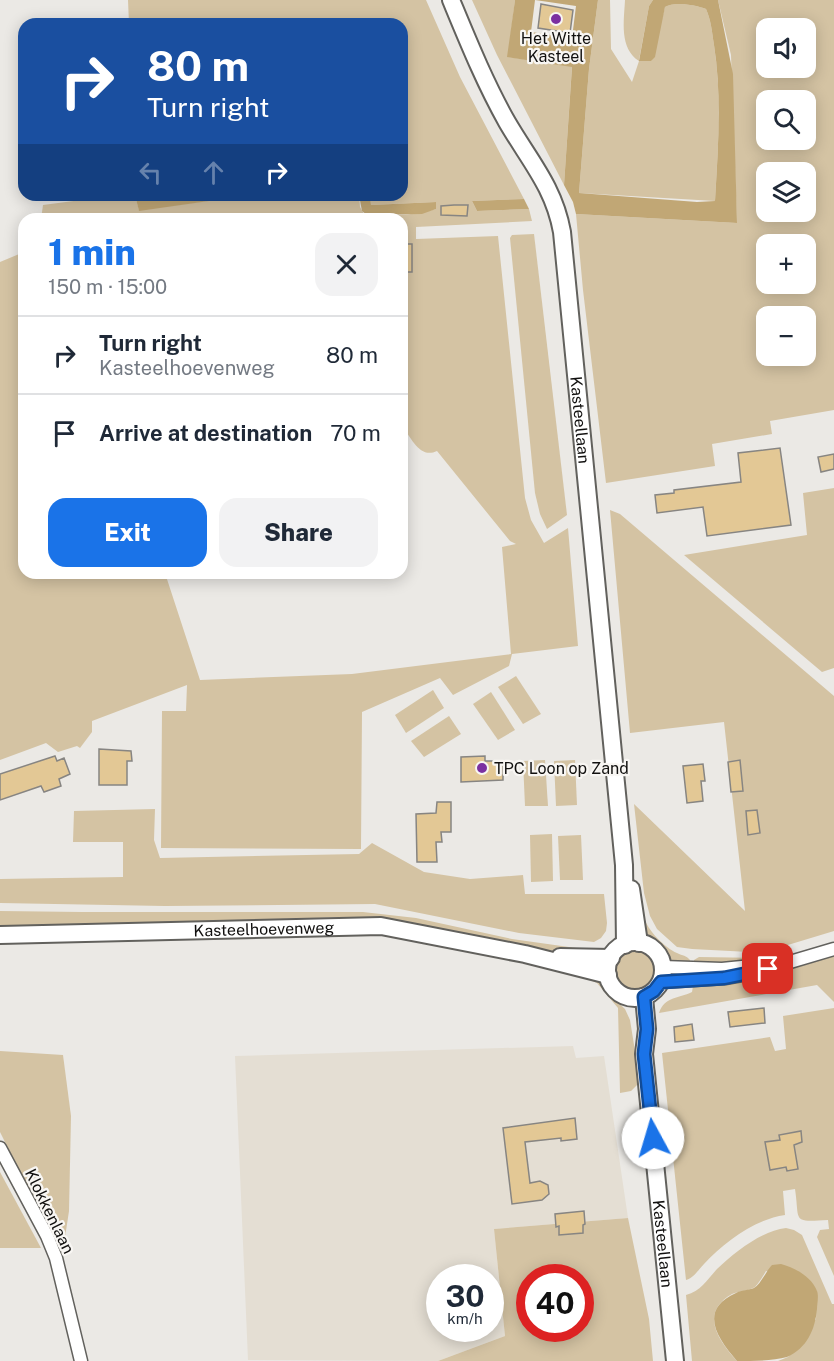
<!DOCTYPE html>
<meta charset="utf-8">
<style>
body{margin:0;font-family:"Public Sans",sans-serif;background:#f2f2f3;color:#1f2937;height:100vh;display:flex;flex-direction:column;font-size:22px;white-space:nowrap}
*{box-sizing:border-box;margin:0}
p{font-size:20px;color:#747a83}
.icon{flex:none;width:33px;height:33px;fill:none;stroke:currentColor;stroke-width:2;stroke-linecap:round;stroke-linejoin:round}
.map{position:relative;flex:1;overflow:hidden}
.drawer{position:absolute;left:18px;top:213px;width:390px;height:366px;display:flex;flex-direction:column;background:#fff;border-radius:18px;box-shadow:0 3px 15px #0003}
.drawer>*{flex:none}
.hud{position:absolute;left:18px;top:18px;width:390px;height:183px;border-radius:18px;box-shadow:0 3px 15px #0003;background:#1a4fa0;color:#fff;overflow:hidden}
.fabs{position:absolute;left:756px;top:18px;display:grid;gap:12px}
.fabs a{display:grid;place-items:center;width:60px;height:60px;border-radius:12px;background:#fff;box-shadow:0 3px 15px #0003;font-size:30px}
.speed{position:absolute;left:426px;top:1264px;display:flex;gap:12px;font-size:30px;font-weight:700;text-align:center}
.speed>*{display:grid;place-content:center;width:78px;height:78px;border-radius:50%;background:#fff;box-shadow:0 3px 15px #0003;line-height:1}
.speed small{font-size:15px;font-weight:400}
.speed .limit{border:9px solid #d22;background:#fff;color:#111}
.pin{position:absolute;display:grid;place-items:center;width:51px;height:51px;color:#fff;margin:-26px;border-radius:12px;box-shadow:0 3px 9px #0006}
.me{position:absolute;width:66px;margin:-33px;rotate:354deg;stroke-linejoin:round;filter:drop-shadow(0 0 4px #0008)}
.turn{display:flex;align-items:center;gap:21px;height:126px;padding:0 30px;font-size:27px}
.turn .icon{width:78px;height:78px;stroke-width:2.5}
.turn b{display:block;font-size:42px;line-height:51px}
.lanes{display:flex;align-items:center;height:57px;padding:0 30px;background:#0003;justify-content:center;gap:30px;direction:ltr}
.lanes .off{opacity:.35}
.round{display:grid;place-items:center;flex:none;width:63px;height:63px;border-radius:18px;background:#f2f2f3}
.overview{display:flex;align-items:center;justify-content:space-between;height:102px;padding:0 30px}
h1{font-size:36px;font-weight:800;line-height:45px;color:#1a73e8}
.cta{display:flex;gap:12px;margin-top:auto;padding:12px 30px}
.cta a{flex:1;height:69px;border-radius:18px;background:#1a73e8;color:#fff;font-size:24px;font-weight:800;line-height:69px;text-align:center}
.cta a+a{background:#f2f2f3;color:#1f2937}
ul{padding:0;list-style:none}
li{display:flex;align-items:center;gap:18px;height:78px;padding:0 30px;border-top:2px solid #e0e1e3}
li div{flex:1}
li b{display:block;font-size:22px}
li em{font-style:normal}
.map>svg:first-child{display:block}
.built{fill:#e4ded3;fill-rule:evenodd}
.green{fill:#d4c3a3;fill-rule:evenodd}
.water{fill:#c1a775;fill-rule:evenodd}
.building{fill:#e3c895;stroke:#878582;stroke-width:1.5}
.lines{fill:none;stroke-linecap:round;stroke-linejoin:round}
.street-casing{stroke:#62615d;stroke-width:15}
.secondary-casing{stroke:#62615d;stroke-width:20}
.street{stroke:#fff;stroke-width:12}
.secondary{stroke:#fff;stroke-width:16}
.route-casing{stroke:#114b97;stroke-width:15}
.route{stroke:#1a73e8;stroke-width:10}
.poi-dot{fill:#7b30a1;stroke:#f8f6f3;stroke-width:2}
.labels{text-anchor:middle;stroke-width:4.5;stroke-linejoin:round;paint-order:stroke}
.poi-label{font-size:16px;fill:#11100f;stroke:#f8f6f3}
.street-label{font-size:16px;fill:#11100f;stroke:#f8f6f3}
</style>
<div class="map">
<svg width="834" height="1361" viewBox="0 0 834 1361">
<rect width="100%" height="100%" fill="#ebe9e5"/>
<!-- built -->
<path class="built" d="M 573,1046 L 576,1058 L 604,1056 L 628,1218 L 494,1229 L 505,1336 L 438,1361 L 248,1360 L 235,1056 ZM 440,1278 L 490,1278 L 490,1329 L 440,1329 Z"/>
<!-- green -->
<g class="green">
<path d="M 128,0 L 426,0 L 460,77 L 524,199 L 472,201 L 477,211 L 529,209 L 532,221 L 416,227 L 416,239 L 498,236 L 525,498 L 531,520 L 544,543 L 568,528 L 578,646 L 512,654 L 509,666 L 453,695 L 440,678 L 362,712 L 361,849 L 161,848 L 162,711 L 186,711 L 187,685 L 92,721 L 92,732 L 80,748 L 77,746 L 58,752 L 46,743 L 0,760 L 0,262 L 24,252 L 24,573 L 165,573 L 200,680 L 352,674 L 511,654 L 502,547 L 516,544 L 510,541 L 437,451 C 420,459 412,439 402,426 L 402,219 L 41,219 L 43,205 L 119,195 L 135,195 L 139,210 L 251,195 L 359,195 L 360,207 L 364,214 C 388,216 413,216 436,209 L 436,202 L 371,205 L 370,195 L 402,195 L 402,24 L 129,24 Z"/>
<polygon points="472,0 515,0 508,57 572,66 564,185 497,55"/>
<path d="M 598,0 L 610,0 L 611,49 L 632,82 L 639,61 C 619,48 624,21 625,0 L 653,0 L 649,6 L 639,60 L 651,61 L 665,7 C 674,1 696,5 706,9 C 711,20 712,32 714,45 C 722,97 718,149 715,201 L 579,193 L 589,69 Z"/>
<path d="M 718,0 L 834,0 L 834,410 L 770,421 L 772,434 L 712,444 L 715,466 L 606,483 L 583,290 L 576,214 L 737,223 L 731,55 ZM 766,28 L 806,28 L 806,68 L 766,68 ZM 766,100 L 806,100 L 806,140 L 766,140 ZM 766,172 L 806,172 L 806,212 L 766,212 ZM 766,244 L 806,244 L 806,284 L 766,284 ZM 766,316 L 806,316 L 806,356 L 766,356 Z"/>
<polygon points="534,234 567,515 547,529 540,514 535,493 510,238 512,235"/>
<polygon points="834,488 834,668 822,672 684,555 807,535 803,493"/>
<polygon points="610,510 620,514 834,696 834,931 768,951 749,952 692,949 677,947 657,929 650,916 644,893 634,804 745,911 724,722 630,733"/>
<polygon points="516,676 541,714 523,724 498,687"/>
<polygon points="433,690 444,708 406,733 395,715"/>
<polygon points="491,692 515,730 498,740 473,704"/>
<polygon points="449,716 461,734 424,757 411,741"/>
<polygon points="545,760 548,806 525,806 523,761"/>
<polygon points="575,760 577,805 556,806 554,761"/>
<polygon points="155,809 154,840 160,858 359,854 372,843 424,872 470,879 523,875 525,894 604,894 607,923 606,931 601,938 594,942 519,933 375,904 165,906 0,903 0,879 123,877 123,842 73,842 74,811"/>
<polygon points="552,834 553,881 531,882 530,835"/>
<polygon points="581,835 583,880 560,880 558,836"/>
<polygon points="0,911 82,912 363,912 416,918 512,939 576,948 579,949 579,953 533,949 377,919 351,917 284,919 0,929"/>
<path d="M 641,917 L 644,917 C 647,930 665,948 677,953 C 683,956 686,955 690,960 L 690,964 L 672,960 L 646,934 Z"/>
<circle cx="636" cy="971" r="24"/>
<path d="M 834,956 L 834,1002 L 817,985 L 659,1013 C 665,996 678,999 692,992 L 693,986 C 742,983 787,971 834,956 Z"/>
<polygon points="699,957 764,958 765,962 694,964 694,960"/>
<polygon points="584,975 600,981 609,994 625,1009 630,1020 640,1082 631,1091 620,1093 618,1008 597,983 585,978"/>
<path d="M 834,1008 L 834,1276 L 817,1237 L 820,1230 L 829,1229 L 828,1220 C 791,1222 800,1222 795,1189 L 783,1191 L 785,1215 C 753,1220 725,1242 704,1264 C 697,1271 695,1277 686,1280 L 662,1053 L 770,1037 L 775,1051 L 786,1049 L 783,1016 Z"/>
<polygon points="0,1051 63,1055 71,1116 69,1211 62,1257 0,1132"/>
<polygon points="0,1172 41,1248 0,1248"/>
<path d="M 628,1218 L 649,1319 L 653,1361 L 438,1361 L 505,1336 L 494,1229 ZM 530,1278 L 580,1278 L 580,1329 L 530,1329 Z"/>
<path d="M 786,1228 L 794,1230 L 802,1235 L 832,1304 L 834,1304 L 834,1361 L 778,1361 L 788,1357 L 816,1319 L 817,1291 L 766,1271 C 763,1276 759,1283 755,1287 C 749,1291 739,1291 732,1294 C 699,1313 718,1340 737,1361 L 692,1361 L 686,1295 C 701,1291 707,1280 717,1269 C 735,1252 761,1231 786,1228 Z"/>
</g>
<!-- water -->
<g class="water">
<path d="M 515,0 L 598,0 L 589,69 L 579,193 L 697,202 L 715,201 C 718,149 722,96 714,45 C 712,32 711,20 706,9 C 696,5 674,1 665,7 L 655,57 L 651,61 L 639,61 L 649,6 L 653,0 L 718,0 L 733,74 L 737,223 L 576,214 L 573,202 L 564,185 L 572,67 L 507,57 ZM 535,0 L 576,6 L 572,38 L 531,32 Z"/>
<polygon points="135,195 251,195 139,211"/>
<polygon points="359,195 370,195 371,205 436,202 436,209 422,214 367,215 362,211"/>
<polygon points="524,199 529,209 477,211 472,201"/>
<path d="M 781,1264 C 795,1268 811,1276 817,1291 C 819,1296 817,1304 817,1309 C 815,1330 807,1348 787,1357 C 773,1361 753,1361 737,1361 C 717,1338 698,1310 736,1293 C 741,1290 749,1290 754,1288 C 761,1284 766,1271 772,1265 Z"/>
</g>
<!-- building -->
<g class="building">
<polygon points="541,4 573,10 570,33 538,28"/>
<polygon points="454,205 468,205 467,216 441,215 441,206"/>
<rect x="402" y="244" width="10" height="28"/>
<polygon points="780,448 791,525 707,536 703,507 657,513 655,495 674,493 674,490 741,482 738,453"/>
<polygon points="834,454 834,469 821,472 818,457"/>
<polygon points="99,749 131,751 132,761 127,761 127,785 99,785"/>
<polygon points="55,756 57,761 64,758 70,774 59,779 61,786 44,792 41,786 0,800 0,774"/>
<polygon points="485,756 485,761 503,761 503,780 461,782 461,757"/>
<polygon points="740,760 743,791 731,792 728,762"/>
<polygon points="703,764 705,781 701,781 703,801 687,803 683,766"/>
<polygon points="437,802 451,802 451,832 441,832 442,842 436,842 437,862 417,862 416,814 436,813"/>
<polygon points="757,810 760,833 748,835 746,811"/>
<polygon points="764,1008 765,1023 730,1027 728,1012"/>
<polygon points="692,1024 694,1040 675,1042 674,1027"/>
<polygon points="575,1118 577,1139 561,1141 561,1138 525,1142 530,1183 540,1181 548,1185 549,1194 542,1200 512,1204 503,1128"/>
<polygon points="801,1131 802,1142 794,1145 798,1169 787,1171 786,1167 770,1170 765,1142 780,1140 779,1135"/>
<polygon points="584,1211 585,1224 583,1225 583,1233 559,1235 559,1226 556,1227 555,1214"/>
</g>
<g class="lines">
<defs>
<g id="street">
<polyline points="663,967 722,969 752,966"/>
<polyline points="661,982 725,978 753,973 834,949"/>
<polyline points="0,1148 47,1236 56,1258 81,1361"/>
</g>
<g id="secondary">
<path id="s1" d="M 451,0 C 468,41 485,83 507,122 C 529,160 554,187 562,232 L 624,865 L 625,945"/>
<polyline points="631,889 639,943"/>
<path id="s2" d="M 0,935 L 381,926 L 525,954 L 608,975"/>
<circle cx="635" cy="970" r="28"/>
<polyline points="560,957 611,958"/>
<path id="s3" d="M 644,997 L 647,1029 L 644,1054 L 675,1361"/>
</g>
</defs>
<!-- street casing -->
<use href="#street" class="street-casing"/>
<!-- secondary casing -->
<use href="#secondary" class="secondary-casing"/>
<!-- street -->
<use href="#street" class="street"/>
<!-- secondary -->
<use href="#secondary" class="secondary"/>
</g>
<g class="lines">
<defs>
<polyline id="route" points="653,1138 644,1054 647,1029 644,997 654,991 661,982 724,978 768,969"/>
</defs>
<!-- route casing -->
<use href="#route" class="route-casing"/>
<!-- route -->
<use href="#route" class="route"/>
</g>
<!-- markers -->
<g class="poi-dot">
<circle cx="556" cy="19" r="6"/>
<circle cx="482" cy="768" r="6"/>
</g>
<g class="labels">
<!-- poi labels -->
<g class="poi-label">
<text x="556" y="44">Het Witte<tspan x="556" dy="18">Kasteel</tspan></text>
<text x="494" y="774" text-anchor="start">TPC Loon op Zand</text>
</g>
<!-- street labels -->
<g class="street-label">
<text dy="6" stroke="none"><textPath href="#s1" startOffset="447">Kasteellaan</textPath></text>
<text dy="6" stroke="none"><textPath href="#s2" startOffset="264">Kasteelhoevenweg</textPath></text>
<text transform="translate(50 1211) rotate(64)" y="6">Klokkenlaan</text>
<text dy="6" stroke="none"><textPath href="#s3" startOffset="248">Kasteellaan</textPath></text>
</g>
</g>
</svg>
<div class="fabs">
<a><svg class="icon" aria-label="sound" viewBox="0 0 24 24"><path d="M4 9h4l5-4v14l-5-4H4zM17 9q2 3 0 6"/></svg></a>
<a><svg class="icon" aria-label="search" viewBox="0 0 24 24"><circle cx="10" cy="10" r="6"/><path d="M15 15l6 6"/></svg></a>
<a><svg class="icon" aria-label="layers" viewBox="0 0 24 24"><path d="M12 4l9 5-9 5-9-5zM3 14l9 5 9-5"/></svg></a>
<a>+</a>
<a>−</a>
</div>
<div class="speed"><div>30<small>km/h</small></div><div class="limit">40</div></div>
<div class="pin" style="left:768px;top:969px;background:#d93025"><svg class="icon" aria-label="arrive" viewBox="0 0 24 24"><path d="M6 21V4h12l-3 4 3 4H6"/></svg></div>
<svg class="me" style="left:653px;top:1138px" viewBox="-20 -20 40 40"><circle r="19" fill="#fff"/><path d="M0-13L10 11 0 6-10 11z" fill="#1a73e8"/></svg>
<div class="hud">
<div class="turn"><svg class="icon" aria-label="right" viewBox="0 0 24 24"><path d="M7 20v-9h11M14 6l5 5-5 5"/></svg><div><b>80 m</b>Turn right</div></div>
<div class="lanes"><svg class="icon off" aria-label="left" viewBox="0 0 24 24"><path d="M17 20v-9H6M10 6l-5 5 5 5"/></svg><svg class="icon off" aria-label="ahead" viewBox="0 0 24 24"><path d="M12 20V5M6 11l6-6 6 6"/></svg><svg class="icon" aria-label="right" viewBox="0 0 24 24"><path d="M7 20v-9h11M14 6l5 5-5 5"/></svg></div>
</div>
<section class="drawer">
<div class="overview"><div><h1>1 min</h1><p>150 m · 15:00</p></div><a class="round"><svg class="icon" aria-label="close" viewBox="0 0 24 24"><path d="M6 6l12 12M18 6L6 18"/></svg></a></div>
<ul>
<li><svg class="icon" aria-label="right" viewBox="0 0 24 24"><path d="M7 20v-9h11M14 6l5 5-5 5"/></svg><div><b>Turn right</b><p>Kasteelhoevenweg</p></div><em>80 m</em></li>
<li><svg class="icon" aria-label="arrive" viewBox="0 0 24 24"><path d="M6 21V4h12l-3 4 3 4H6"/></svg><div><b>Arrive at destination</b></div><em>70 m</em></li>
</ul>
<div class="cta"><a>Exit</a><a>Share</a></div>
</section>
</div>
